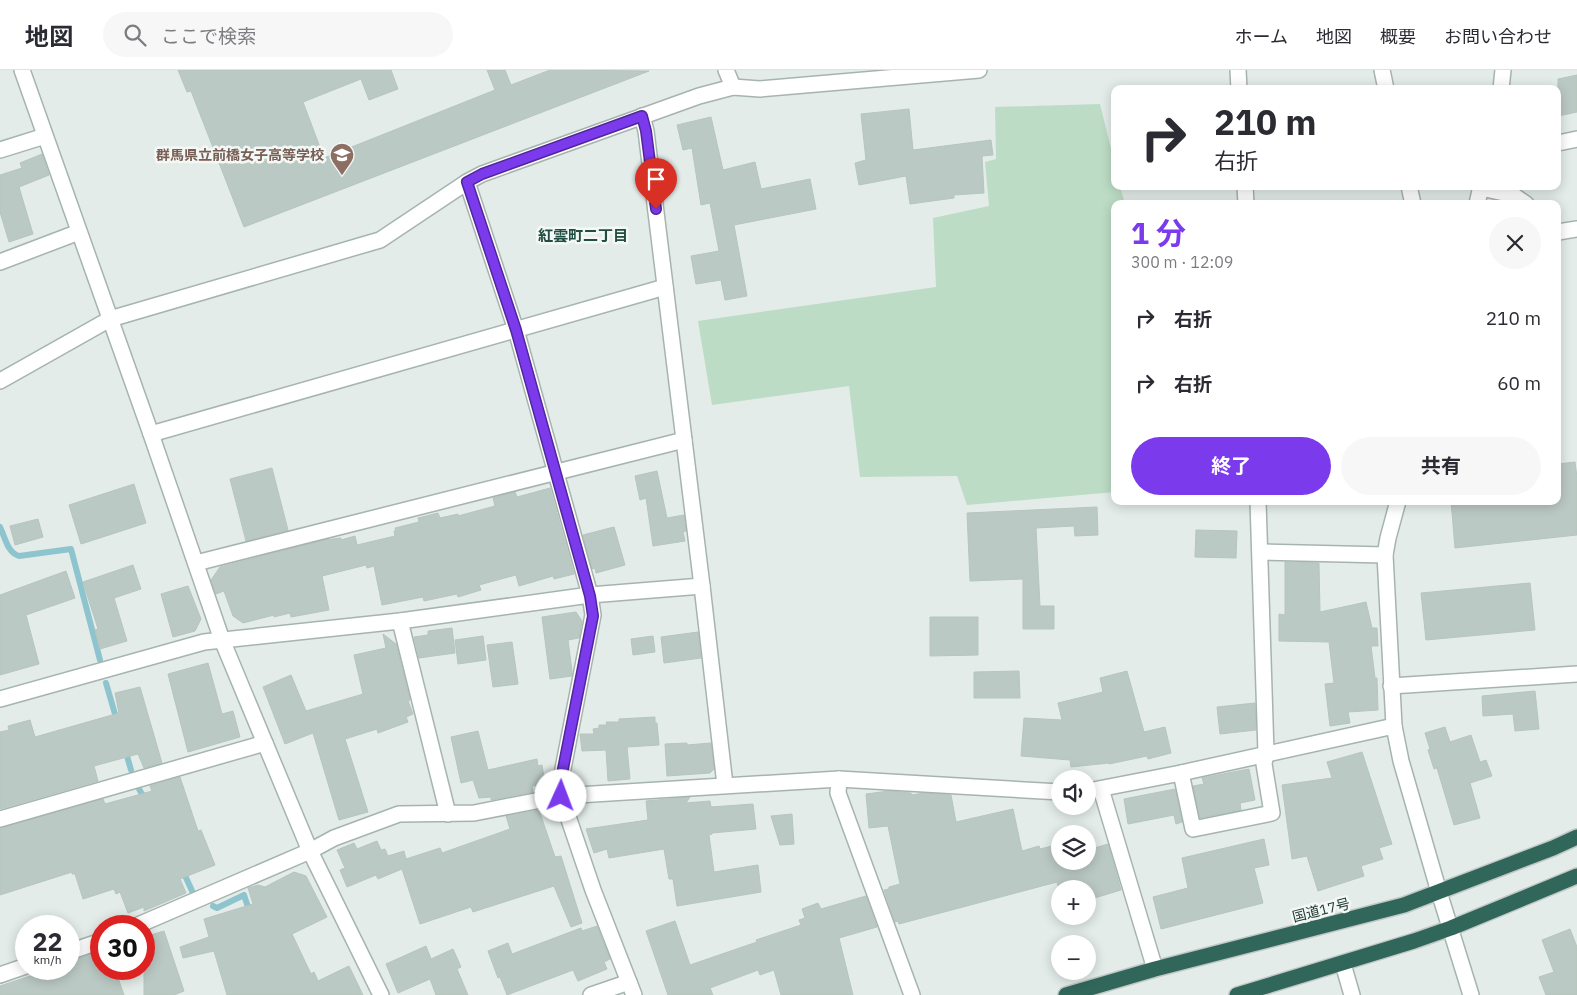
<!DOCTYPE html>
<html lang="ja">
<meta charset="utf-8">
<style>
body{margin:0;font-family:"IBM Plex Sans","Noto Sans JP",sans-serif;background:#f7f7f7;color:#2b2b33;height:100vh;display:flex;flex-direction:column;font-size:19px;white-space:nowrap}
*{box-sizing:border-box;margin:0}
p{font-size:16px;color:#7c7c81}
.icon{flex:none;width:28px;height:28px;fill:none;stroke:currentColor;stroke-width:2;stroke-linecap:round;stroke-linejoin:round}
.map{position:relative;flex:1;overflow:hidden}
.drawer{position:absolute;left:1111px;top:130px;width:450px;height:305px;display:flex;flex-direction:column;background:#fff;border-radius:10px;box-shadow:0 2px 12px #0003}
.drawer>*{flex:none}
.hud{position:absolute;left:1111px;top:15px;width:450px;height:105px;border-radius:10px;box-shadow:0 2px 12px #0003;background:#fff;color:#2b2b33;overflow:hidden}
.tools{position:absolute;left:1051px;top:700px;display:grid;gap:10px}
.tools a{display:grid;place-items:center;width:45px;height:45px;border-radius:50%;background:#fff;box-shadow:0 2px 12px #0003;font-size:25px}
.speed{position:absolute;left:15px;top:845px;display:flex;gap:10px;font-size:25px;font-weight:700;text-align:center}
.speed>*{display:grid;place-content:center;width:65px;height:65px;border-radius:50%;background:#fff;box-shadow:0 2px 12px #0003;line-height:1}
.speed small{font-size:12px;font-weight:400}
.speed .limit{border:8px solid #d22;background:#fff;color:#111}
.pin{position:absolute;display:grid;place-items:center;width:42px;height:42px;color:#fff;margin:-51px -21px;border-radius:50% 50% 50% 0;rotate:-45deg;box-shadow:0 0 5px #0007}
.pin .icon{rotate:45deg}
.me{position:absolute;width:55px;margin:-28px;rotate:2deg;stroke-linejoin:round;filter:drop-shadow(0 0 4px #0008)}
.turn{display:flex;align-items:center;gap:18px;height:105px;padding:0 20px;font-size:22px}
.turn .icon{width:65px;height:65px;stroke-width:2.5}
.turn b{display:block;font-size:35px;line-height:42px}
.round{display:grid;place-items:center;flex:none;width:52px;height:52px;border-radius:26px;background:#f7f7f7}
.head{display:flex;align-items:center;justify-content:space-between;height:85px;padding:0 20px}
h1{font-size:30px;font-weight:700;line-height:38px;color:#7c3aed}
.button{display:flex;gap:10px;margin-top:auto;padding:10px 20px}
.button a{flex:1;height:58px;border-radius:30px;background:#7c3aed;color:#fff;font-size:20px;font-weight:700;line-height:58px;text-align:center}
.button a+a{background:#f7f7f7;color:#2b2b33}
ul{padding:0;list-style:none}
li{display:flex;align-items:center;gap:15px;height:65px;padding:0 20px}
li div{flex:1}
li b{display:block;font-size:19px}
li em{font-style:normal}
header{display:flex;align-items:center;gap:30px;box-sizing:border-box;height:70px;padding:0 25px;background:#fff;border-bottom:1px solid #e1e1e2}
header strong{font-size:24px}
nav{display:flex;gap:28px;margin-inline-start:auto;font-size:18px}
.search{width:350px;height:45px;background:#f7f7f7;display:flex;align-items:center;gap:12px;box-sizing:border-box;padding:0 18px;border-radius:28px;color:#7c7c81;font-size:19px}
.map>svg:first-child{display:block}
.green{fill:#bddcc5}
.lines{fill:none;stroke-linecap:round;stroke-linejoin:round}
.stream{stroke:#8ec4cd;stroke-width:6}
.building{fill:#bbc9c4;stroke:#b6c5bf}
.minor-casing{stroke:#a6b4af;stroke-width:18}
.highway-casing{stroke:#c2c8c6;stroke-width:18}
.minor{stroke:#fff;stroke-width:15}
.highway{stroke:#31675b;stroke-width:15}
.route-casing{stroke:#51269a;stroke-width:12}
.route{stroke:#7c3aed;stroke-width:9}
.labels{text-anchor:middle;stroke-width:5;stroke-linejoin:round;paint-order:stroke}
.education-label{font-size:14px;font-weight:bold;fill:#785e54;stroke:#f3f8f6;text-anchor:end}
.street-label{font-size:14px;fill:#243c35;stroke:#f3f8f6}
.neighbourhood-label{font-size:15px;font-weight:bold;fill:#214d42;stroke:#f3f8f6}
</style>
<header>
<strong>地図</strong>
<div class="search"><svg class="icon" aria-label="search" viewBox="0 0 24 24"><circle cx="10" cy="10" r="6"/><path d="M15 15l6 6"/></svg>ここで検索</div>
<nav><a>ホーム</a><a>地図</a><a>概要</a><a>お問い合わせ</a></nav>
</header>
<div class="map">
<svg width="1577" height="925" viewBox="0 0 1577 925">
<rect width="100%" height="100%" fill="#e3ece8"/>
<!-- green -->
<polygon class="green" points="1100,34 1115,95 1115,116 1120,116 1125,134 1115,134 1115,422 967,435 957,406 860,407 849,316 712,335 698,251 936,217 933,148 989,136 985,92 996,89 995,37"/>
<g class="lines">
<!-- stream -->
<g class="stream">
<path d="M 0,457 C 5,467 7,482 19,486 L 71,479 L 100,590"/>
<polyline points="106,613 117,651"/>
<polyline points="125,679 131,700"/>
<polyline points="139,719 146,731"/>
<polyline points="182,799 193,823"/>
<polyline points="213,836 217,838 244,825 250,843"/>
</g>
</g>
<!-- building -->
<g class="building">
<polygon points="178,0 391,0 398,19 369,30 361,9 303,32 324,88 495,20 487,0 505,0 511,15 550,0 649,1 244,157 191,21 187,22"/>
<polygon points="1577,5 1577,42 1558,46 1558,9"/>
<polygon points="909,39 913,80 991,70 993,85 982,86 984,123 954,125 954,128 910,134 906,106 859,115 855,93 866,90 861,44"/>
<polygon points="711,47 723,100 755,92 761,119 810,109 816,139 734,155 747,226 725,230 721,210 696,214 691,186 719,181 710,133 701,135 692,78 683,80 677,55"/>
<polygon points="42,84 49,105 19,117 33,164 9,172 0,142 0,105 22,98 20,93"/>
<polygon points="1575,392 1577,407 1577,465 1455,478 1451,431 1558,431 1558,394"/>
<polygon points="272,398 288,460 246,471 230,409"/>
<polygon points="657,401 667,448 684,445 686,461 683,462 685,471 653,476 646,428 640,430 635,406"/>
<polygon points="134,414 146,453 81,474 69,435"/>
<polygon points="550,418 574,504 554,509 553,506 519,516 516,505 479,515 481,520 458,527 457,524 424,531 423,527 382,535 374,496 367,498 366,495 322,506 329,540 291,547 290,543 274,547 274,545 243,553 233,546 224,521 216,524 211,510 220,497 324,470 341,468 341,470 355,466 357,475 395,466 394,461 396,461 395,458 419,452 418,448 438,443 440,448 458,444 458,446 495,436 493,428 515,422 517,427"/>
<polygon points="1097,437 1098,465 1075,466 1074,456 1036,458 1040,536 1054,536 1054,559 1023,559 1023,509 970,511 967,443"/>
<polygon points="38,449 43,467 15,475 10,456"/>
<polygon points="614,457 625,495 596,503 595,498 592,499 583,465"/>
<polygon points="1196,460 1237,461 1236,488 1195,487"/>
<polygon points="1285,492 1319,493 1320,542 1366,532 1372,558 1377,558 1378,576 1371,576 1375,608 1377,608 1378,640 1348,642 1350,653 1330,656 1325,614 1334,613 1329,572 1279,571 1279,544 1285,545"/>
<polygon points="133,495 141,519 114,528 127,571 100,579 95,560 98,559 83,512"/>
<polygon points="66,501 75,528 26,545 39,594 0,605 0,525"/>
<polygon points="1530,513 1535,560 1426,570 1421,523"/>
<polygon points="188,516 201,549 195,561 173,567 161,524"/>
<polygon points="576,542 582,551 579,568 568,570 572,601 572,606 550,609 542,547"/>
<polygon points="930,547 978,547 978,585 930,586"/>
<polygon points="452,558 455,583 419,588 414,567 428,565 428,561"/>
<polygon points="698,562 701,588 664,593 661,567"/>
<polygon points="383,564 396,574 410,630 408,631 413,644 406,647 408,652 378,663 377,659 345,669 368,742 339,750 313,663 285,674 263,617 291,605 306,641 363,624 354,585 386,578"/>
<polygon points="483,566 486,590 458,594 455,570"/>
<polygon points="653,566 655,582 633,585 631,569"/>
<polygon points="512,572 518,614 493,617 487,575"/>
<polygon points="208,593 222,644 233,641 240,667 188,682 168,604"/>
<polygon points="1019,601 1020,628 974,628 974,602"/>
<polygon points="1127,601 1144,662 1165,657 1171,683 1148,689 1147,686 1109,694 1109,693 1071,697 1070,690 1021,686 1024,648 1062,650 1058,633 1103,622 1100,608"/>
<polygon points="140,617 162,693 144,698 138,684 94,696 98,711 0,739 0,662 9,660 8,656 30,650 35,667 119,643 115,623"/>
<polygon points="1535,621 1539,659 1515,661 1513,644 1483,646 1482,626"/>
<polygon points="1255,633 1256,660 1220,664 1217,637"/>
<polygon points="655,647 655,653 657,653 659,675 627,677 630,709 608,711 606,680 582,681 580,664 594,664 593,659 599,658 599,655 607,655 606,652 619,652 619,649"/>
<polygon points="1445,657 1450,672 1471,665 1480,692 1486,690 1492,706 1470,713 1480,748 1454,755 1437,698 1434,699 1428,680 1430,679 1425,663"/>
<polygon points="478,661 488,700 537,689 538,696 542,695 545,714 532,716 533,722 491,730 491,727 479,728 473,710 461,713 451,667"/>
<polygon points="687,673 687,675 711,673 714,699 710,703 667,706 665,674"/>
<polygon points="1362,682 1392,774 1379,778 1383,789 1361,796 1364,806 1318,821 1307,786 1292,789 1282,715 1332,708 1327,692"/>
<polygon points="1249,699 1255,730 1240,733 1241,740 1200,748 1193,716 1204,714 1202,708"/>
<polygon points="180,707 198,761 201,760 215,795 180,809 186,823 144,841 144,837 128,843 120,822 116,824 114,819 83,829 75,804 72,804 72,802 0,825 0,758 103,729 105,734 152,721 150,716"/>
<polygon points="1175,719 1182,752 1176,754 1174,745 1128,754 1124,729"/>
<polygon points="889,721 911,723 912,725 923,723 951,725 956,752 1013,739 1022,781 1039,776 1040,779 1060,774 1060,791 1088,791 1088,780 1108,774 1121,820 1088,830 1088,819 1060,819 1060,823 1057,812 899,854 898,851 895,852 884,820 889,819 889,817 900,814 888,756 869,758 866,724"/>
<polygon points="690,727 686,733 710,731 711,737 753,734 756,759 712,763 712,764 709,765 714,802 758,795 761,822 677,836 673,809 669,809 664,779 609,788 607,779 594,783 586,759 648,750 646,731"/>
<polygon points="539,740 555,787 561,786 582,853 571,857 554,816 473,842 471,837 420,854 402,799 378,809 376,805 347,817 340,800 345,798 337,780 354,773 357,779 377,771 381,780 385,779 388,786 404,781 406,789 440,778 442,783 510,759 506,746"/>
<polygon points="792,744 794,774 780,775 771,746"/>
<polygon points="1264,769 1269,795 1254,798 1263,833 1161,859 1153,827 1188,818 1182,788"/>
<polygon points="294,802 306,806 327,847 292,864 311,904 314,902 318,911 349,896 363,925 227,925 214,881 183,888 180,877 209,867 204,849 253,834 248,818 258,815 265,817"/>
<polygon points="866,826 877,857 839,868 853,925 781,925 774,900 760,905 758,900 710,918 713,925 668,925 646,861 675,851 690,895 757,872 756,870 801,855 799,850 805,848 802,839 818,833 821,839"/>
<polygon points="597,856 610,889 604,892 607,899 578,911 573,900 507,925 500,907 498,908 488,881 508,873 512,884 581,858 582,861"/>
<polygon points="1570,859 1577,877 1577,925 1546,925 1539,907 1554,902 1542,870"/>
<polygon points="164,861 184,921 174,925 144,925 144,867"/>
<polygon points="426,876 431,889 453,879 461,897 457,899 468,925 436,925 430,909 398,923 386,894"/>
<polygon points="101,881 101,899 115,899 124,925 0,925 0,916 51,899 73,899 71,891"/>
</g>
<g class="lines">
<defs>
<g id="minor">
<polyline points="22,0 151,364 222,570 310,781 381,925"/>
<polyline points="726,0 733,17"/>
<polyline points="1238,0 1239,19"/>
<polyline points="1382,0 1386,19"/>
<polyline points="1501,19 1503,0"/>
<polyline points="642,46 646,61 702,516 725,715"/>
<polyline points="1558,73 1577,69"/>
<polyline points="0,80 45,66"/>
<polyline points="467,112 516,260 590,525 593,545 561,709 561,726 593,820 634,925"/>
<polyline points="1245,116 1246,134"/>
<polyline points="1409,116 1413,134"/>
<polyline points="1481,118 1513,125 1526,134"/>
<polyline points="1477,134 1481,116"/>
<polyline points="1558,162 1577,159"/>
<polyline points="0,192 79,162"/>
<polyline points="0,311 110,249 380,170 467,112 482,104 699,26 733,17 760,19 979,0"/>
<polyline points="151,364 665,217"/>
<polyline points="1398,431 1388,468 1385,485 1394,656 1401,691 1439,822 1471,925"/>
<polyline points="1260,482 1385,485"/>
<polyline points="196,493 684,370"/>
<polyline points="400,551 448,744"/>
<polyline points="1391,616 1577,604"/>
<polyline points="0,629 204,572 400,551 590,525 702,516"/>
<polyline points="1181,703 1193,759 1272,743 1264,694 1266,683 1258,431"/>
<polyline points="839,709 838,723 912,925"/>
<polyline points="1101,719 1155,899"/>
<polyline points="1088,721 1181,703 1394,656"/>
<polyline points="0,749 265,673"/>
<polyline points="136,856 310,781 334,768 399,744 474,743 561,726 839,709 1060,722"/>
<polyline points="69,882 101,871"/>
<polyline points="1343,894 1352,925"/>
<polyline points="0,905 26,896"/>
<polyline points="591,925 629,912"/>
</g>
<g id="highway">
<polyline points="1066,925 1155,899 1404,835 1553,778 1577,767"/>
<polyline points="1237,925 1414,871 1451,858 1577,806"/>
</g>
</defs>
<!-- minor casing -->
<use href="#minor" class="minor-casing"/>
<!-- highway casing -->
<use href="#highway" class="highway-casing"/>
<!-- minor -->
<use href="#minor" class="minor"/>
<!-- highway -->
<use href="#highway" class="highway"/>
</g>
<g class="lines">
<defs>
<polyline id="route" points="561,726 561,709 593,546 590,526 516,260 467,112 482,104 642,46 646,61 656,139"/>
</defs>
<!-- route casing -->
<use href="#route" class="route-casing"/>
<!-- route -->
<use href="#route" class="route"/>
</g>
<!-- icons -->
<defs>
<symbol id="school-pin" viewBox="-11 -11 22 30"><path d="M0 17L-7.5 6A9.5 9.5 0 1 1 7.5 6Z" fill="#8d6e63" stroke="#f3f8f6"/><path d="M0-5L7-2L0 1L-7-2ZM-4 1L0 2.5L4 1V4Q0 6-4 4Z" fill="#fff"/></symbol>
</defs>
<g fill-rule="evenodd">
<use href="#school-pin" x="328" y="71" width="28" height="38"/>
</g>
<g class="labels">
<!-- education labels -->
<g class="education-label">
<text x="324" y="90">群馬県立前橋女子高等学校</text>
</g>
<!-- street labels -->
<g class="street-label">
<text transform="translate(1321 840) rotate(-14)" y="5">国道17号</text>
</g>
<!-- neighbourhood labels -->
<g class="neighbourhood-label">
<text x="583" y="171">紅雲町二丁目</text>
</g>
</g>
</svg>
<div class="tools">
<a><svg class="icon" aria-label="sound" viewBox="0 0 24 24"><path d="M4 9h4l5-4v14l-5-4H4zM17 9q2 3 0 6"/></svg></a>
<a><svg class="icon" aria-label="layers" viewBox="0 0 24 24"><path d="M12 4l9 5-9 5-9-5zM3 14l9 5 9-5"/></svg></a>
<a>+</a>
<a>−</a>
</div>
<div class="speed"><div>22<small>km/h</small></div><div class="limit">30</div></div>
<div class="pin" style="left:656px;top:139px;background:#d93025"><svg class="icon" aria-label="arrive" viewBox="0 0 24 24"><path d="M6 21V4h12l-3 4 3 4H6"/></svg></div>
<svg class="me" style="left:561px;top:726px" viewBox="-20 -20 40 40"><circle r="19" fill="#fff"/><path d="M0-13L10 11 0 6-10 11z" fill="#7c3aed"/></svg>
<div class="hud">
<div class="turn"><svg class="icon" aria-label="right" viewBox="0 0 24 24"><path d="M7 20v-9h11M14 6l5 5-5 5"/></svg><div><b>210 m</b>右折</div></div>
</div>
<section class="drawer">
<div class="head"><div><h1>1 分</h1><p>300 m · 12:09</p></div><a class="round"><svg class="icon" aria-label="close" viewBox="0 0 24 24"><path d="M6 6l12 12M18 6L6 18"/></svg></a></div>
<ul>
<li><svg class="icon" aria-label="right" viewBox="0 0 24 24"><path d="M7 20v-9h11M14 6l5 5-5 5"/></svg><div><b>右折</b></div><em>210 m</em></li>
<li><svg class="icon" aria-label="right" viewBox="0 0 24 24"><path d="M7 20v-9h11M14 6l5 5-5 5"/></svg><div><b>右折</b></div><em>60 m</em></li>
</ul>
<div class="button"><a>終了</a><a>共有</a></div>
</section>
</div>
